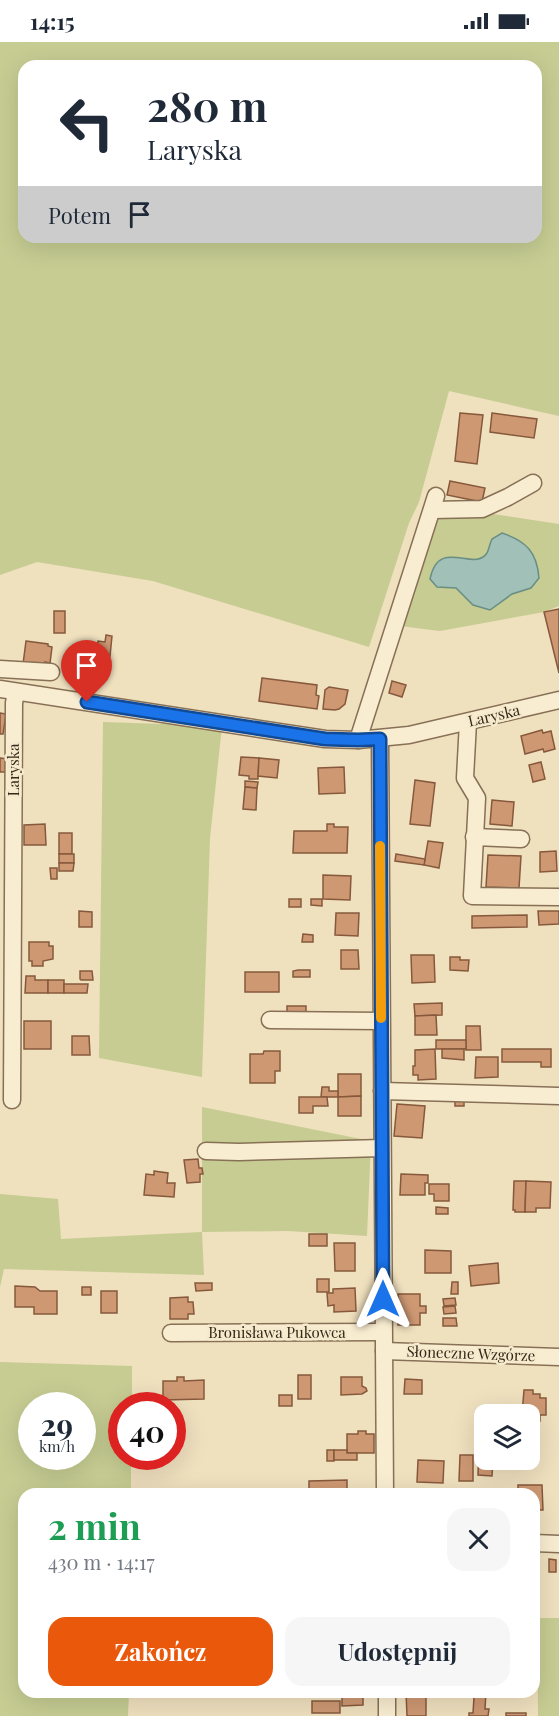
<!DOCTYPE html>
<html lang="pl">
<meta charset="utf-8">
<style>
body{margin:0;font-family:"Playfair Display",serif;background:#f6f6f7;color:#1f2937;height:100vh;display:flex;flex-direction:column;font-size:22px;white-space:nowrap}
*{box-sizing:border-box;margin:0}
p{font-size:20px;color:#747a83}
.icon{flex:none;width:33px;height:33px;fill:none;stroke:currentColor;stroke-width:2;stroke-linecap:round;stroke-linejoin:round}
.map{position:relative;flex:1;overflow:hidden}
.side{position:absolute;left:18px;top:1446px;width:522px;height:210px;display:flex;flex-direction:column;background:#fff;border-radius:18px;box-shadow:0 6px 24px #0002}
.side>*{flex:none}
.hud{position:absolute;left:18px;top:18px;width:524px;height:183px;border-radius:18px;box-shadow:0 6px 24px #0002;background:#fff;color:#1f2937;overflow:hidden}
.tools{position:absolute;left:474px;top:1362px;display:grid;gap:12px}
.tools a{display:grid;place-items:center;width:66px;height:66px;border-radius:12px;background:#fff;box-shadow:0 6px 24px #0002;font-size:30px}
.speed{position:absolute;left:18px;top:1350px;display:flex;gap:12px;font-size:30px;font-weight:700;text-align:center}
.speed>*{display:grid;place-content:center;width:78px;height:78px;border-radius:50%;background:#fff;box-shadow:0 6px 24px #0002;line-height:1}
.speed small{font-size:15px;font-weight:400}
.speed .limit{border:9px solid #d22;background:#fff;color:#111}
.pin{position:absolute;display:grid;place-items:center;width:51px;height:51px;color:#fff;margin:-62px -26px;border-radius:50% 50% 50% 0;rotate:-45deg;box-shadow:0 0 6px #0007}
.pin .icon{rotate:45deg}
.me{position:absolute;width:66px;margin:-33px;rotate:0deg;stroke-linejoin:round;filter:drop-shadow(0 0 4px #0008)}
.turn{display:flex;align-items:center;gap:21px;height:126px;padding:0 30px;font-size:27px}
.turn .icon{width:78px;height:78px;stroke-width:2.5}
.turn b{display:block;font-size:42px;line-height:51px}
.then{display:flex;align-items:center;height:57px;padding:0 30px;background:#0003;gap:12px;font-size:22px}
.round{display:grid;place-items:center;flex:none;width:63px;height:63px;border-radius:18px;background:#f6f6f7}
.head{display:flex;align-items:center;justify-content:space-between;height:102px;padding:0 30px}
h1{font-size:36px;font-weight:700;line-height:45px;color:#1e9e55}
.action{display:flex;gap:12px;margin-top:auto;padding:12px 30px}
.action a{flex:1;height:69px;border-radius:18px;background:#ea580c;color:#fff;font-size:24px;font-weight:700;line-height:69px;text-align:center}
.action a+a{background:#f6f6f7;color:#1f2937}
.status{display:flex;justify-content:space-between;align-items:center;height:42px;padding:0 30px;background:#fff;direction:ltr}
.status svg{height:16px;fill:currentColor}
.map>svg:first-child{display:block}
.green{fill:#c6cc92;fill-rule:evenodd}
.water{fill:#a1c0b7;stroke:#698e84;stroke-width:1.5}
.building{fill:#ce9873;stroke:#87593c;stroke-width:1.5}
.lines{fill:none;stroke-linecap:round;stroke-linejoin:round}
.minor-casing{stroke:#877056;stroke-width:19}
.minor{stroke:#f9edd1;stroke-width:16}
.route-casing{stroke:#114b97;stroke-width:15}
.route{stroke:#1a73e8;stroke-width:10}
.slow{stroke:#f59e0b;stroke-width:10}
.labels{text-anchor:middle;stroke-width:5;stroke-linejoin:round;paint-order:stroke}
.street-label{font-size:15px;fill:#36281b;stroke:#f6eacd}
</style>
<div class="status"><b>14:15</b><svg viewBox="0 0 49 12"><path d="M0 12V9h3v3zM5 12V6h3v6zM10 12V3h3v9zM15 12V0h3v12zM26 1h20v11H26zM47 4h2v5h-2z"/></svg></div>
<div class="map">
<svg width="559" height="1674" viewBox="0 0 559 1674">
<rect width="100%" height="100%" fill="#efe0be"/>
<!-- green -->
<g class="green">
<path d="M 0,0 L 559,0 L 559,374 L 449,349 L 419,460 L 409,481 L 369,605 L 153,539 L 37,520 L 0,533 ZM 24,24 L 536,24 L 536,195 L 24,195 Z"/>
<polygon points="493,472 559,482 559,564 544,570 440,589 400,584 438,474"/>
<polygon points="103,680 222,684 210,796 202,1035 99,1016"/>
<polygon points="202,1065 371,1099 367,1194 288,1189 202,1190 204,1233 4,1227 0,1245 0,1152 58,1157 61,1197 202,1190"/>
<path d="M 0,1320 L 132,1324 L 132,1363 L 122,1364 L 122,1414 L 131,1415 L 131,1452 L 24,1452 L 24,1650 L 129,1650 L 128,1674 L 0,1674 ZM 32,1364 L 82,1364 L 82,1414 L 32,1414 Z"/>
<polygon points="537,1576 559,1576 559,1674 538,1674"/>
</g>
<!-- water -->
<path class="water" d="M 502,491 C 526,499 537,510 539,536 L 531,546 L 512,552 L 490,568 L 473,563 L 456,546 L 437,545 L 430,537 C 439,494 474,531 487,511 C 489,507 490,501 492,497 Z"/>
<!-- building -->
<g class="building">
<polygon points="460,371 483,373 477,422 455,419"/>
<polygon points="492,371 537,377 534,396 490,390"/>
<polygon points="450,439 485,446 482,460 447,453"/>
<polygon points="559,567 559,631 544,570"/>
<rect x="54" y="569" width="11" height="22"/>
<polygon points="106,593 112,594 110,614 104,614 104,608 97,607 98,599 105,600"/>
<polygon points="26,599 48,602 48,604 52,605 50,621 45,620 45,625 23,622"/>
<polygon points="72,606 104,610 101,633 69,628"/>
<polygon points="262,636 317,643 316,653 319,654 317,667 259,659"/>
<polygon points="392,639 406,643 402,655 389,651"/>
<polygon points="329,645 348,648 345,662 339,667 335,668 323,667 325,648"/>
<polygon points="0,671 6,672 3,692 0,692"/>
<polygon points="542,688 543,691 551,689 555,707 544,710 543,707 525,712 521,694"/>
<polygon points="241,715 259,716 258,737 249,737 249,734 239,733"/>
<polygon points="0,716 7,717 6,730 0,730"/>
<polygon points="259,716 279,718 277,736 258,734"/>
<polygon points="541,720 545,737 533,740 529,723"/>
<polygon points="344,725 345,751 319,752 318,726"/>
<polygon points="415,738 435,741 430,784 410,782"/>
<polygon points="245,739 258,740 257,746 245,745"/>
<polygon points="245,745 257,746 256,768 243,767"/>
<polygon points="492,758 514,760 512,784 490,782"/>
<polygon points="45,782 46,803 24,803 24,783"/>
<polygon points="327,782 334,782 334,785 348,785 347,811 293,811 294,789 327,789"/>
<rect x="59" y="791" width="13" height="21"/>
<polygon points="428,799 443,801 439,826 424,823"/>
<polygon points="556,809 557,829 540,830 540,810"/>
<rect x="59" y="812" width="15" height="9"/>
<polygon points="396,812 425,817 424,823 395,819"/>
<polygon points="488,813 521,814 519,846 486,845"/>
<polygon points="59,821 74,821 73,829 59,829"/>
<polygon points="50,826 57,826 57,837 51,837"/>
<polygon points="323,833 351,834 350,858 323,857"/>
<rect x="289" y="857" width="12" height="8"/>
<polygon points="311,857 322,857 322,864 311,863"/>
<polygon points="79,869 92,870 92,885 79,885"/>
<polygon points="538,869 559,869 559,882 539,883"/>
<polygon points="336,871 359,871 358,894 335,893"/>
<polygon points="527,873 527,885 472,886 472,874"/>
<polygon points="303,892 313,893 313,900 302,900"/>
<polygon points="29,900 49,900 49,904 53,904 53,917 43,919 43,924 32,924 32,919 29,919"/>
<polygon points="341,908 358,908 359,927 341,927"/>
<polygon points="411,913 434,913 435,940 412,941"/>
<polygon points="450,915 460,915 460,918 469,918 468,929 450,928"/>
<polygon points="298,928 310,928 310,935 293,935 293,929"/>
<polygon points="80,929 92,929 93,938 81,938 80,937"/>
<rect x="245" y="930" width="34" height="20"/>
<polygon points="26,934 35,934 35,938 48,938 48,951 25,951"/>
<rect x="48" y="938" width="16" height="13"/>
<polygon points="64,942 88,942 87,951 64,951"/>
<polygon points="442,961 442,973 415,974 414,962"/>
<rect x="287" y="964" width="19" height="9"/>
<polygon points="436,973 437,993 415,993 415,974"/>
<rect x="24" y="979" width="27" height="28"/>
<polygon points="466,984 480,984 481,1008 466,1008"/>
<polygon points="72,994 89,994 90,1013 72,1013"/>
<rect x="436" y="998" width="30" height="9"/>
<polygon points="435,1007 436,1037 418,1038 418,1033 413,1033 413,1024 415,1024 415,1008"/>
<polygon points="442,1007 464,1007 464,1018 442,1016"/>
<polygon points="502,1007 551,1007 551,1025 541,1025 541,1020 502,1020"/>
<polygon points="264,1009 280,1009 280,1029 275,1029 275,1041 250,1041 250,1012 263,1012"/>
<polygon points="476,1015 498,1015 498,1035 475,1036"/>
<polygon points="338,1032 361,1032 361,1054 338,1055"/>
<polygon points="322,1045 329,1045 329,1049 338,1049 338,1055 321,1055"/>
<rect x="455" y="1053" width="9" height="11"/>
<polygon points="361,1054 361,1074 338,1074 338,1055"/>
<polygon points="299,1055 327,1055 328,1064 313,1064 313,1071 299,1071"/>
<polygon points="397,1062 425,1064 422,1096 394,1094"/>
<polygon points="198,1117 199,1126 202,1126 203,1132 200,1132 200,1140 187,1141 184,1118"/>
<polygon points="154,1129 168,1131 167,1141 175,1141 174,1155 144,1153 146,1132 154,1133"/>
<polygon points="401,1132 428,1133 428,1141 425,1141 425,1153 400,1153"/>
<polygon points="514,1139 526,1139 525,1170 515,1170 515,1168 513,1168"/>
<polygon points="526,1139 551,1140 550,1166 536,1166 536,1170 525,1170"/>
<polygon points="429,1142 449,1142 449,1159 434,1159 434,1152 429,1152"/>
<polygon points="436,1165 448,1166 448,1172 436,1172"/>
<rect x="309" y="1192" width="18" height="12"/>
<polygon points="334,1201 355,1201 355,1229 335,1229"/>
<polygon points="425,1208 451,1209 451,1231 425,1231"/>
<polygon points="498,1221 499,1241 471,1244 469,1224"/>
<rect x="317" y="1237" width="12" height="13"/>
<polygon points="452,1240 458,1240 458,1252 451,1252"/>
<polygon points="195,1241 212,1241 212,1248 196,1249"/>
<polygon points="15,1244 35,1245 40,1249 57,1249 57,1272 34,1272 34,1265 15,1265"/>
<rect x="82" y="1245" width="9" height="8"/>
<polygon points="355,1246 356,1269 334,1270 334,1263 328,1264 327,1251 333,1251 333,1247"/>
<rect x="101" y="1249" width="16" height="22"/>
<polygon points="398,1252 420,1252 420,1264 426,1264 426,1271 420,1271 420,1283 398,1283"/>
<polygon points="188,1255 188,1260 193,1260 194,1272 188,1272 188,1277 170,1277 170,1256"/>
<polygon points="455,1256 456,1263 444,1264 443,1257"/>
<polygon points="455,1264 456,1271 444,1272 443,1265"/>
<polygon points="443,1276 456,1276 457,1284 443,1284"/>
<rect x="298" y="1333" width="13" height="24"/>
<polygon points="177,1335 184,1335 184,1339 204,1338 204,1357 163,1358 163,1339 177,1339"/>
<polygon points="341,1335 362,1335 362,1344 366,1346 367,1349 362,1352 341,1353"/>
<polygon points="405,1337 422,1338 422,1352 404,1352"/>
<polygon points="524,1348 533,1348 533,1352 540,1352 540,1356 546,1356 546,1373 540,1373 540,1379 530,1379 530,1372 522,1372"/>
<rect x="279" y="1353" width="13" height="11"/>
<rect x="147" y="1354" width="6" height="10"/>
<polygon points="480,1373 484,1373 484,1418 493,1418 492,1434 478,1433"/>
<polygon points="358,1389 366,1389 366,1392 374,1392 374,1411 347,1411 347,1392 358,1392"/>
<rect x="327" y="1408" width="7" height="11"/>
<polygon points="334,1408 347,1408 347,1411 357,1411 357,1418 334,1418"/>
<polygon points="460,1413 473,1413 473,1439 459,1439"/>
<polygon points="418,1418 444,1419 443,1441 417,1440"/>
<polygon points="347,1438 347,1452 309,1452 309,1439"/>
<polygon points="518,1443 542,1443 543,1468 534,1468 534,1452 518,1452"/>
<polygon points="549,1517 556,1518 556,1530 549,1530"/>
<polygon points="342,1650 363,1650 363,1663 342,1664"/>
<polygon points="406,1650 426,1650 426,1674 407,1674"/>
<polygon points="442,1650 486,1650 485,1667 489,1667 488,1674 469,1674 469,1671 473,1671 474,1655 442,1654"/>
<rect x="312" y="1659" width="28" height="12"/>
<rect x="506" y="1671" width="20" height="3"/>
</g>
<g class="lines">
<defs>
<g id="minor">
<polyline points="432,468 482,467 508,455 533,441"/>
<polyline points="0,627 51,630"/>
<polyline points="0,647 325,697 358,698 409,693 559,658"/>
<polyline points="468,680 465,736 477,756 472,854 559,855"/>
<polyline points="380,697 385,1452"/>
<polyline points="358,698 436,454"/>
<polyline points="474,795 521,797"/>
<polyline points="270,978 381,979"/>
<polyline points="382,1049 559,1054"/>
<polyline points="12,1058 14,661 16,650"/>
<polyline points="206,1109 239,1110 382,1106"/>
<polyline points="171,1291 383,1290"/>
<polyline points="384,1309 559,1315"/>
<polyline points="534,1501 559,1502"/>
<polyline points="387,1650 387,1674"/>
</g>
</defs>
<!-- minor casing -->
<use href="#minor" class="minor-casing"/>
<!-- minor -->
<use href="#minor" class="minor"/>
</g>
<g class="lines">
<defs>
<polyline id="route" points="87,660 325,697 358,698 380,697 383,1257"/>
</defs>
<!-- route casing -->
<use href="#route" class="route-casing"/>
<!-- route -->
<use href="#route" class="route"/>
<!-- slow -->
<polyline class="slow" points="380,804 381,976"/>
</g>
<g class="labels">
<!-- street labels -->
<g class="street-label">
<text transform="translate(494 674) rotate(-13)" y="5">Laryska</text>
<text transform="translate(14 728) rotate(-90)" y="5">Laryska</text>
<text x="277" y="1296">Bronisława Pukowca</text>
<text transform="translate(471 1312) rotate(2)" y="5">Słoneczne Wzgórze</text>
</g>
</g>
</svg>
<div class="tools">
<a><svg class="icon" aria-label="layers" viewBox="0 0 24 24"><path d="M12 4l9 5-9 5-9-5zM3 14l9 5 9-5"/></svg></a>
</div>
<div class="speed"><div>29<small>km/h</small></div><div class="limit">40</div></div>
<div class="pin" style="left:87px;top:660px;background:#d93025"><svg class="icon" aria-label="arrive" viewBox="0 0 24 24"><path d="M6 21V4h12l-3 4 3 4H6"/></svg></div>
<svg class="me" style="left:383px;top:1257px" viewBox="-20 -20 40 40"><path d="M0-17L14 15 0 8-14 15z" fill="#1a73e8" stroke="#fff" stroke-width="4"/></svg>
<div class="hud">
<div class="turn"><svg class="icon" aria-label="left" viewBox="0 0 24 24"><path d="M17 20v-9H6M10 6l-5 5 5 5"/></svg><div><b>280 m</b>Laryska</div></div>
<div class="then">Potem<svg class="icon" aria-label="arrive" viewBox="0 0 24 24"><path d="M6 21V4h12l-3 4 3 4H6"/></svg></div>
</div>
<section class="side">
<div class="head"><div><h1>2 min</h1><p>430 m · 14:17</p></div><a class="round"><svg class="icon" aria-label="close" viewBox="0 0 24 24"><path d="M6 6l12 12M18 6L6 18"/></svg></a></div>
<div class="action"><a>Zakończ</a><a>Udostępnij</a></div>
</section>
</div>
